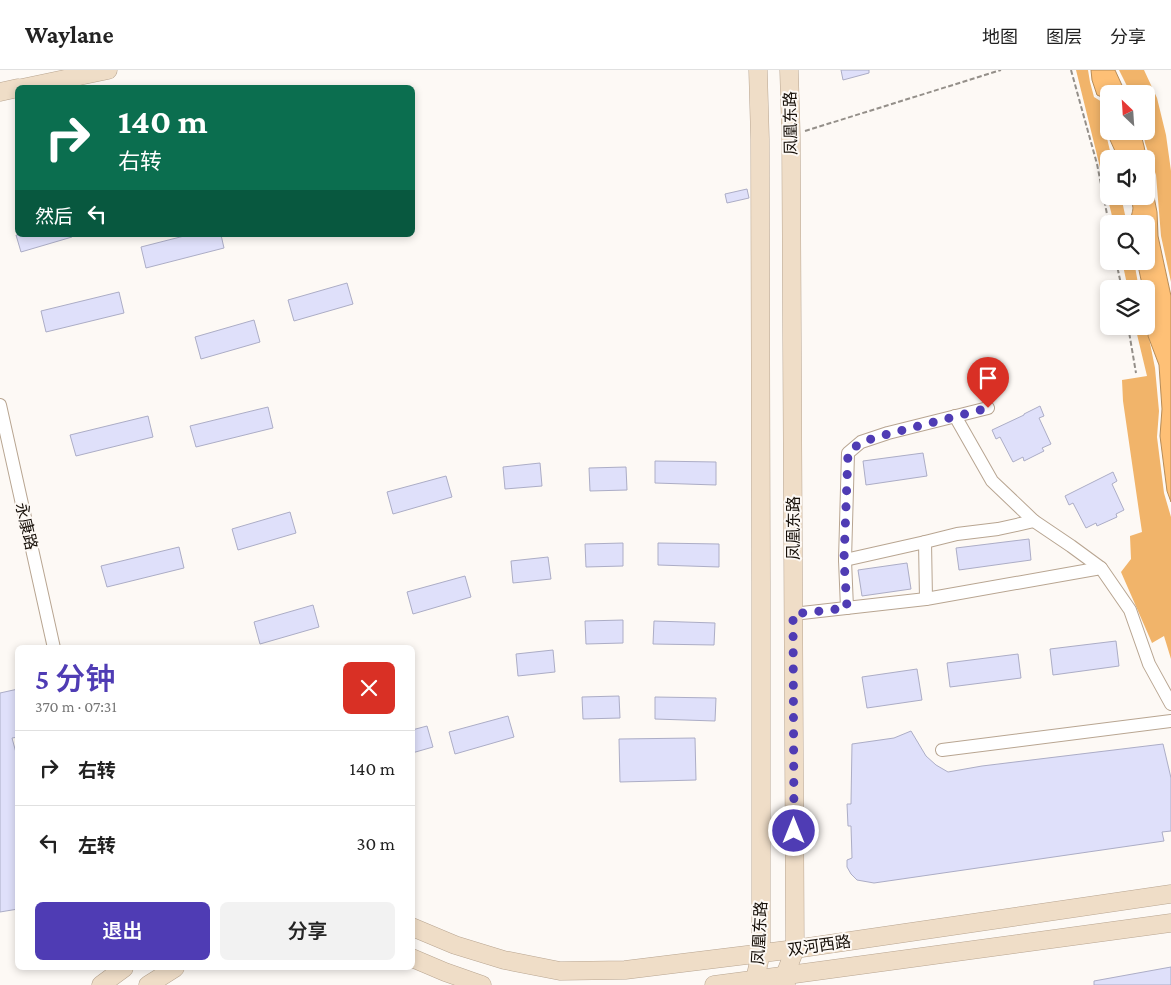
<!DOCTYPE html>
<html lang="zh">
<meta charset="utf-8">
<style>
body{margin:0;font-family:"Crimson Pro","Noto Sans SC",serif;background:#f2f2f2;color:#222;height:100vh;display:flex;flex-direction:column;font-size:19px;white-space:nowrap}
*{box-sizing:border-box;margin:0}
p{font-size:16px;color:#767676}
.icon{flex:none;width:28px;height:28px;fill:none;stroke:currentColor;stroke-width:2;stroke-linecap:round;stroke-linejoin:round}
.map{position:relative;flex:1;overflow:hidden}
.sheet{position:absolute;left:15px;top:575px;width:400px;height:325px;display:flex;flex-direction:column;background:#fff;border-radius:8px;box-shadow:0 2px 8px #0003}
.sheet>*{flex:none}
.guide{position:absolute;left:15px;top:15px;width:400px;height:152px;border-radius:8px;box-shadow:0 2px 8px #0003;background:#0b6e4f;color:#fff;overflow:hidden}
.needle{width:32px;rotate:335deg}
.controls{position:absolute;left:1100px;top:15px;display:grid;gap:10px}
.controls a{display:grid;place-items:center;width:55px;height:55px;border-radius:8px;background:#fff;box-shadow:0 2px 8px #0003;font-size:25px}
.pin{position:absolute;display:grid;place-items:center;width:42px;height:42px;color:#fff;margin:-51px -21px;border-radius:50% 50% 50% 0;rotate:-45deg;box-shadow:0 0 5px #0007}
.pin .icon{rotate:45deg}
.me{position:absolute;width:55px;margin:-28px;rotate:0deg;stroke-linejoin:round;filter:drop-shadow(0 0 4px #0008)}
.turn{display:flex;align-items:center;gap:18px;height:105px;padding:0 20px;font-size:22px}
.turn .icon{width:65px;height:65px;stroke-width:2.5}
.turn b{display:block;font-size:35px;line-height:42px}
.then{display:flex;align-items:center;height:48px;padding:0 20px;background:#0003;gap:10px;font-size:19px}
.round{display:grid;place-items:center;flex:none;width:52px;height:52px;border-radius:8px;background:#f2f2f2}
.summary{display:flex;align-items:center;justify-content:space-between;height:85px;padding:0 20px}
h1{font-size:30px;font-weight:600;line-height:38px;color:#4f3cb4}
.cta{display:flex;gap:10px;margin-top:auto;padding:10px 20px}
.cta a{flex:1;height:58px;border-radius:8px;background:#4f3cb4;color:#fff;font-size:20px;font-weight:600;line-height:58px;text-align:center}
.cta a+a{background:#f2f2f2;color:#222}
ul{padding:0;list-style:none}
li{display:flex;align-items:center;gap:15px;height:75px;padding:0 20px;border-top:1px solid #e0e0e0}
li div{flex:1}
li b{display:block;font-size:19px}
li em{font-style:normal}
header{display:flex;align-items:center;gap:30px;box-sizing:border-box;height:70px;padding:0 25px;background:#fff;border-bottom:1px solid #e0e0e0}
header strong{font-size:24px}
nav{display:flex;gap:28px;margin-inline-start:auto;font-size:18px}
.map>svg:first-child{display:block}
.forest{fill:#f1b46a}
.water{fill:#fec076;stroke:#b88b55}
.building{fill:#dfe0fa;stroke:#acadc6}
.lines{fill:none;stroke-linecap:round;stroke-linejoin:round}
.street-casing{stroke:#b8a591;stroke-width:14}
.secondary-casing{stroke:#b8a591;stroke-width:19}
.path{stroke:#948f89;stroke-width:2;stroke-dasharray:5 2.5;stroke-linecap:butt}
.street{stroke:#fff;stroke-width:12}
.secondary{stroke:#efddc7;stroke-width:18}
.route{stroke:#4f3cb4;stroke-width:9;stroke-dasharray:0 16.2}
.labels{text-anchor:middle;stroke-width:4;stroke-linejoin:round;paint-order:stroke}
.street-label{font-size:16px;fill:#160f08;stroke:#fdf9f5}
</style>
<header>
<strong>Waylane</strong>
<nav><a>地图</a><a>图层</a><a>分享</a></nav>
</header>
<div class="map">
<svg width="1171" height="915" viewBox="0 0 1171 915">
<rect width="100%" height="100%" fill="#fdf9f5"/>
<!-- forest -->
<g class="forest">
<polygon points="1076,0 1088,0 1090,12 1094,27 1102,32 1105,60 1112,89 1109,89 1109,126 1121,126 1127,154 1114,154"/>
<polygon points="1119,0 1144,0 1157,28 1166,65 1171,101 1171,212 1161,166 1156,105 1145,73 1143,61 1146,61 1146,24 1131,24"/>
<polygon points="1122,191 1134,191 1139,219 1128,219"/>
<polygon points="1146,253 1155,298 1159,341 1157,367 1164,423 1171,447 1171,589 1164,566 1152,573 1121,502 1131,489 1130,466 1142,462 1123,331 1122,310 1147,306 1135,256 1146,256"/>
</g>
<!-- water -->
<g class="water">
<polygon points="1091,0 1115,0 1126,24 1109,24 1109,47 1104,28 1097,25 1092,10"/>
<path d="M 1109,50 L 1109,61 L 1140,61 L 1144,76 L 1157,142 L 1158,166 L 1171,226 L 1171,432 L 1167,421 L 1160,366 L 1162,339 L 1159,295 L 1148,266 L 1151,252 L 1146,232 L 1146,219 L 1143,219 L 1137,191 L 1146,191 L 1146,154 L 1130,154 C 1131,140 1137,140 1128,126 L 1146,126 L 1146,89 L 1122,89 L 1115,81 L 1106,61 Z"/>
</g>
<!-- building -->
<g class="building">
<polygon points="841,0 869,0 869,3 843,10"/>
<polygon points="747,119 749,128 727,133 725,124"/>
<polygon points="16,165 72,165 72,167 21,182"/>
<polygon points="188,165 221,165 224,178 146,198 141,177"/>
<polygon points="347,213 353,234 294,251 288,230"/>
<polygon points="119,222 124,243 46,262 41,241"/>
<polygon points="254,250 260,272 201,289 195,267"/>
<polygon points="1040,336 1044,346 1039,348 1051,374 1042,378 1044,381 1024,391 1023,387 1013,392 1000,367 996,369 992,360 1024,345 1024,344"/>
<polygon points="268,337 273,358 196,377 190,356"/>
<polygon points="148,346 153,367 76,386 70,365"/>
<polygon points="923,383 927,406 866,415 863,391"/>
<polygon points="655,391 716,392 716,415 655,413"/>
<polygon points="540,393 542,416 505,419 503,397"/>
<polygon points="626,397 627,420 590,421 589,398"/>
<polygon points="1113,402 1117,411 1112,414 1124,440 1116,444 1117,447 1097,456 1096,453 1086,458 1073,433 1069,435 1065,426"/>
<polygon points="446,406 452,427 393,444 387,422"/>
<polygon points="290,442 296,463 238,480 232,459"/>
<polygon points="1029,469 1031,490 959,500 956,478"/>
<polygon points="623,473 623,496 586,497 585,474"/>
<polygon points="658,473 719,474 719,497 658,495"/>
<polygon points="179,477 184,498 107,517 101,496"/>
<polygon points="548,487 551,509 513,513 511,491"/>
<polygon points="907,493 911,519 862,526 858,500"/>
<polygon points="465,506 471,527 413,544 407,522"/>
<polygon points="313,535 319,557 260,574 254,552"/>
<polygon points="623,550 623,573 586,574 585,551"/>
<polygon points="654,551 715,553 714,575 653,574"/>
<polygon points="1116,571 1119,596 1053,605 1050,579"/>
<polygon points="553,580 555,602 518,606 516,584"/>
<polygon points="1018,584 1021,608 950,617 947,593"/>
<polygon points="917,599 922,630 867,638 862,607"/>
<polygon points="18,619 18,667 12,668 18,690 18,839 0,842 0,623"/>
<polygon points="619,626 620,648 583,649 582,627"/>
<polygon points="655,627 716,628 715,651 655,649"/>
<polygon points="508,646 514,667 455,684 449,662"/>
<polygon points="427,656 433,677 412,683 412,660"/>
<polygon points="911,661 926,686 936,695 948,702 982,696 1163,674 1171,708 1171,761 1162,762 1164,771 874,813 857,810 851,804 847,797 847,790 852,788 851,756 848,756 847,734 851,734 852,674 894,668"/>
<polygon points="695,668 696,710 620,712 619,669"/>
<polygon points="1171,897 1171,915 1094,915 1094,911"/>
</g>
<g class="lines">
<defs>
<g id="street">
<polyline points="0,335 54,578"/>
<polyline points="1034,451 1071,476 1101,498"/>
<polyline points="925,472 926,529"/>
<polyline points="845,490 925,472 957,464 998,459 1034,451 992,411 955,346"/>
<polyline points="847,538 845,490 848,383 861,372 888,363 988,338"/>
<polyline points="793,544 926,529 1101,498 1130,540 1149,594 1171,634"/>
<polyline points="942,680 1171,651"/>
</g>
<g id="secondary">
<polyline points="22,18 108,0"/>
<polyline points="0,22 18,18"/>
<polyline points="412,857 455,875 504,890 560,901 625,900 795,879 1171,824"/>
<polyline points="412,888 445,902 482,915"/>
<polyline points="101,915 124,898"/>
<polyline points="148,915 175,898"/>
<polyline points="714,915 1171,853"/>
<polyline points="756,915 755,909 761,883 761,511 760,69 758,0"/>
<polyline points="786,915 785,905 795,879 791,65 789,0"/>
</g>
</defs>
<!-- street casing -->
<use href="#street" class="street-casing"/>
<!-- secondary casing -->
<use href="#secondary" class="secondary-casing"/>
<!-- path -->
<g class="path">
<polyline points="1071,0 1097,94 1109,154"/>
<polyline points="805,61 1001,0"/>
<polyline points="1116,191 1122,219"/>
<polyline points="1128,256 1136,303"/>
</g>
<!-- street -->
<use href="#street" class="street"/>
<!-- secondary -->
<use href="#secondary" class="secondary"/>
</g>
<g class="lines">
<!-- route -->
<polyline class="route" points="794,761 793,544 847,538 844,490 848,383 861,372 888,364 988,338"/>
</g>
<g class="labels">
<!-- street labels -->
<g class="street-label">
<text transform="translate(790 53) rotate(-91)" y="6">凤凰东路</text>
<text transform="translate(27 456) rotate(77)" y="6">永康路</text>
<text transform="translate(793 458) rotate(-90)" y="6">凤凰东路</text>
<text transform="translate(759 863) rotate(-87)" y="6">凤凰东路</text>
<text transform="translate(819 875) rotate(-8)" y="6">双河西路</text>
</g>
</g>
</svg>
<div class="controls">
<a><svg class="needle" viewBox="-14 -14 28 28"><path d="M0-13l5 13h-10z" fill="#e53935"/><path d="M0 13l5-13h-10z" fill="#767676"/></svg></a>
<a><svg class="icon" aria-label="sound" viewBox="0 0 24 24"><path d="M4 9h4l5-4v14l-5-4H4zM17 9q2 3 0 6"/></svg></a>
<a><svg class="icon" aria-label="search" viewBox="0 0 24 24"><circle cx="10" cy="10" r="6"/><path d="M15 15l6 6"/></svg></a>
<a><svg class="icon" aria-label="layers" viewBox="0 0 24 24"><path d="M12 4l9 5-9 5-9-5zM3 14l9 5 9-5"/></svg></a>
</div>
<div class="pin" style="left:988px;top:338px;background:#d93025"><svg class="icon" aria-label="arrive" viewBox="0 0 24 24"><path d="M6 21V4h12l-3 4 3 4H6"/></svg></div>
<svg class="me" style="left:794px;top:761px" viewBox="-20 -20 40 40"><circle r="17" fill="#4f3cb4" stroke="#fff" stroke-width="3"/><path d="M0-11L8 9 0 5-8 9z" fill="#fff"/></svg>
<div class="guide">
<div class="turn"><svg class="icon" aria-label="right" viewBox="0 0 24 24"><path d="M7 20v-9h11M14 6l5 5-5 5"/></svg><div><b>140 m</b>右转</div></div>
<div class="then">然后<svg class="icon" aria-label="left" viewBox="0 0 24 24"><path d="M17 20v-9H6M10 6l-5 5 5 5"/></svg></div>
</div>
<section class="sheet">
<div class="summary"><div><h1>5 分钟</h1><p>370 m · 07:31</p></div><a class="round" style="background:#d93025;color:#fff"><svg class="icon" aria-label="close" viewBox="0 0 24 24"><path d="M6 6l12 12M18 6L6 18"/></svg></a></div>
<ul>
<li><svg class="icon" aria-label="right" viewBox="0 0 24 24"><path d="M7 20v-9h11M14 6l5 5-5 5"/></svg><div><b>右转</b></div><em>140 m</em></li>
<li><svg class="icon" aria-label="left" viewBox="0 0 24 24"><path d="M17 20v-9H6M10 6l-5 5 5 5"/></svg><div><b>左转</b></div><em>30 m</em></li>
</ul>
<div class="cta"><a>退出</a><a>分享</a></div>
</section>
</div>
